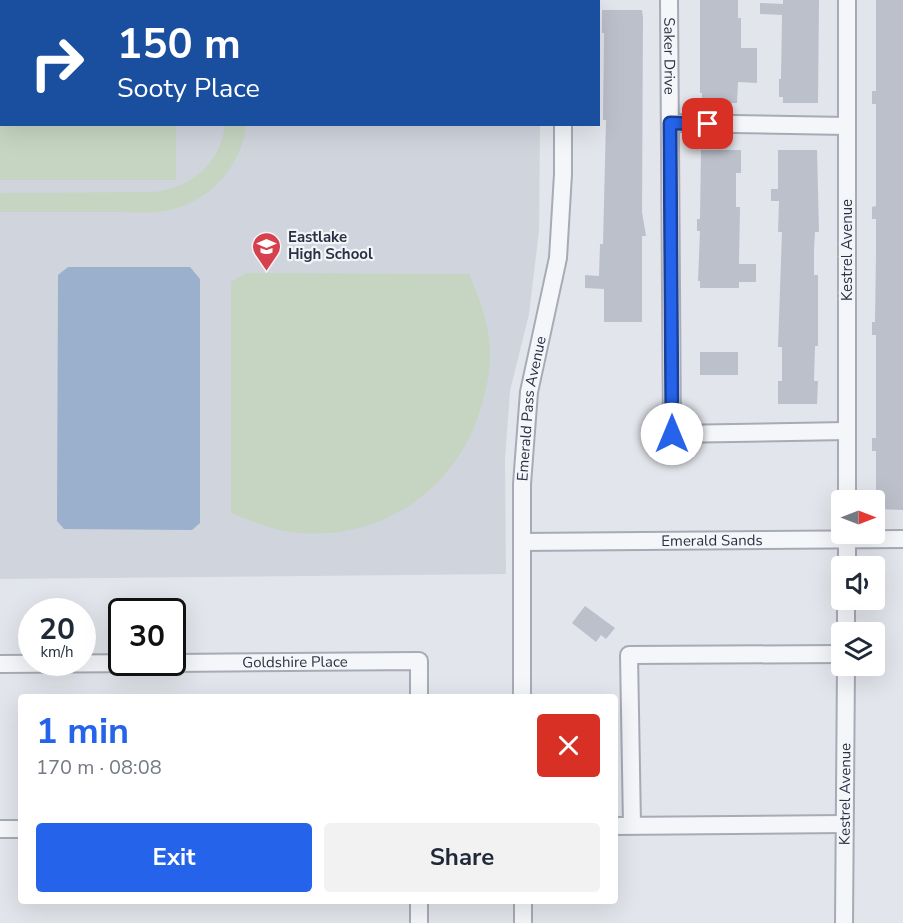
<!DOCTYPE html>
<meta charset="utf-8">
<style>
body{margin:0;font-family:"Nunito Sans",sans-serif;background:#f2f2f3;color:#1f2937;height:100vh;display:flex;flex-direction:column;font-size:22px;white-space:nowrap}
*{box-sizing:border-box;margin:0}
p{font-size:20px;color:#747a83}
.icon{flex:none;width:33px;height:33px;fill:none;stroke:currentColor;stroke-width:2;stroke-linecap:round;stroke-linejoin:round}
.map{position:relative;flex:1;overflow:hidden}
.drawer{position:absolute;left:18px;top:694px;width:600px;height:210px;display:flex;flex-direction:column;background:#fff;border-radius:6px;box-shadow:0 6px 24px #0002}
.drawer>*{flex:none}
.top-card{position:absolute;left:0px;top:0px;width:600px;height:126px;box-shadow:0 6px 24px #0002;background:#1a4fa0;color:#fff;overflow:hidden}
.needle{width:39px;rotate:90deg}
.tools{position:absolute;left:831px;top:490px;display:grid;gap:12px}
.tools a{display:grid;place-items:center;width:54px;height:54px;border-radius:6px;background:#fff;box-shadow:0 6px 24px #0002;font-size:30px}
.speed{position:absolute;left:18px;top:598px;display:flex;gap:12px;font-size:30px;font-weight:700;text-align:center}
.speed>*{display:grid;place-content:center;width:78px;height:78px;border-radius:50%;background:#fff;box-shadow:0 6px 24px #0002;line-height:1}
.speed small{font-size:15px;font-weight:400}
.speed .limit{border:3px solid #111;border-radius:9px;background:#fff;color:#111}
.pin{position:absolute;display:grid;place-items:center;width:51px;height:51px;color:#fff;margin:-26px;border-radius:12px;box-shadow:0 3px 9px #0006}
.me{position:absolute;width:66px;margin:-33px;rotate:0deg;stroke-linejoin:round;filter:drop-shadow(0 0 4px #0008)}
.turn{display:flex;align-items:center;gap:21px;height:126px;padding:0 18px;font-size:27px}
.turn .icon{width:78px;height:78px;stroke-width:2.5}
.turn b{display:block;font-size:42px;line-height:51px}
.round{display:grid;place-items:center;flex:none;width:63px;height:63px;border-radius:6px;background:#f2f2f3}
.headline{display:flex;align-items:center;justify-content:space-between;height:102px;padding:0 18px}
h1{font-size:36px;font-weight:700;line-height:45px;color:#2563eb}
.action{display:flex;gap:12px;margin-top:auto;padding:12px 18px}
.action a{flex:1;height:69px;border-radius:6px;background:#2563eb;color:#fff;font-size:24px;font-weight:700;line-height:69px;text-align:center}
.action a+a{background:#f2f2f3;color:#1f2937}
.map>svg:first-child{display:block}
.built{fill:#d0d4dd}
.green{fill:#c6d5c2}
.water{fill:#9bb0cd}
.building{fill:#bcc0cb}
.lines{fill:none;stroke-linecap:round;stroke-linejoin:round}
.minor-casing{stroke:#a7abb6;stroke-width:20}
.minor{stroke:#f5f6f9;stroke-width:16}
.route-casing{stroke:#184099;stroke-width:15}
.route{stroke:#2563eb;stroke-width:10}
.labels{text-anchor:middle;stroke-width:4.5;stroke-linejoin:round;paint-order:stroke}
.street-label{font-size:15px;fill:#293144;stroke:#f2f4f8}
.poi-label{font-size:15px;font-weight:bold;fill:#293144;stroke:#f2f4f8;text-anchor:start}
</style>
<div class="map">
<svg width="903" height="923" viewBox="0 0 903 923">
<rect width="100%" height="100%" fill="#e2e5eb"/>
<!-- built -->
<polygon class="built" points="0,0 542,0 2,2 2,124 540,125 539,231 529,314 510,391 505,459 506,574 0,579"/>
<!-- green -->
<g class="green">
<polygon points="0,54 2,124 176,125 176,180 0,180"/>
<path d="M 225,125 L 246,125 C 242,162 216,195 180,207 C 159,215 134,212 111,212 C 74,212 37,212 0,212 L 0,193 L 153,192 C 190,189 221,163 225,125 Z"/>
<path d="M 246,273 L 469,274 C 478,295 486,315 489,338 C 492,358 489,378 484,397 C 463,486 383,544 291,532 C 270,529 250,521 231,513 L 231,282 Z"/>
</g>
<!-- water -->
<polygon class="water" points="68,267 190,267 200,279 200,523 192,530 64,529 57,521 58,275"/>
<!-- building -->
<g class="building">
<polygon points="700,0 738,0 738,18 741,18 741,48 757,48 757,83 738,82 737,103 702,103 702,93 700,93"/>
<polygon points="783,0 819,0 818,103 783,103 783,97 779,97 779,79 781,79 782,15 760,14 760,3 783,4"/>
<polygon points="876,0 903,0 903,510 876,509 876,451 872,451 872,438 876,438 876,335 872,335 872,322 875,322 876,254 876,219 872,219 872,207 876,206 876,104 872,104 872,91 876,91"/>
<polygon points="602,10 642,10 643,18 642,212 646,236 642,236 642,322 604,322 604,289 585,288 585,275 599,276 600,244 603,244 606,120 603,120 604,33 602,33"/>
<polygon points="701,150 741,150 741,173 736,173 736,207 740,207 739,264 756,264 756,282 739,282 739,288 700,288 700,281 698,281 700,231 697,231 697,219 700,219"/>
<polygon points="778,150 817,150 819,232 815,232 814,249 814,275 818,275 818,346 815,346 814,381 818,381 817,404 778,404 778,381 782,381 782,347 778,347 782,232 778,232 779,201 771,201 771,189 778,189"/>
<rect x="700" y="352" width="38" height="23"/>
<polygon points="585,606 615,628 606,639 601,635 596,642 572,623"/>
</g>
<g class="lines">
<defs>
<g id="minor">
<polyline points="563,0 563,2"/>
<path id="s1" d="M 669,0 L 672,434 L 847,431"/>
<polyline points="670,123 847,126"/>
<polyline points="847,501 847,0"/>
<path id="s2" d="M 522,542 L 903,539"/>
<polyline points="847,567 847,534"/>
<polyline points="846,633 846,600"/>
<path id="s3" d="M 172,663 L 419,661 L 419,698"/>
<polyline points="0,664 146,663"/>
<path id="s4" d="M 522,698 L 522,484 L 529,392 L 558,258 L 563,174 L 563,124"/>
<polyline points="632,825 629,655 842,654"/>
<polyline points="615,826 844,824"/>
<polyline points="0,829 21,829"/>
<polyline points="419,902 419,923"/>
<polyline points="523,902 523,923"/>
<path id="s5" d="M 844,923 L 846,666"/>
</g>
</defs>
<!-- minor casing -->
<use href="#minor" class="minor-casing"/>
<!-- minor -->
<use href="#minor" class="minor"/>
</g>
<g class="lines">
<defs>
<polyline id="route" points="672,434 670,123 708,124"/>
</defs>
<!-- route casing -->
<use href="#route" class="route-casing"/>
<!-- route -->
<use href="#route" class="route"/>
</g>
<!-- icons -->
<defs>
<symbol id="school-pin" viewBox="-11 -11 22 30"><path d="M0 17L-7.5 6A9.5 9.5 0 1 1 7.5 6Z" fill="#d6414d" stroke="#f2f4f8"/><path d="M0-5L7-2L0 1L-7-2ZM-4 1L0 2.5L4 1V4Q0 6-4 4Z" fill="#fff"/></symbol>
</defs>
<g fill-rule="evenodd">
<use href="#school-pin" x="250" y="230" width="33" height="45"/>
</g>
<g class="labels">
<!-- street labels -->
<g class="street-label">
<text dy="5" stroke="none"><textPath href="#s1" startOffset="56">Saker Drive</textPath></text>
<text transform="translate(847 250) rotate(-90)" y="5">Kestrel Avenue</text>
<text dy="5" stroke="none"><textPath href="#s4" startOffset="290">Emerald Pass Avenue</textPath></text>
<text dy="5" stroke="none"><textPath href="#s2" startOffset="190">Emerald Sands</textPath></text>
<text dy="5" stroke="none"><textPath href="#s3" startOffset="123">Goldshire Place</textPath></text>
<text dy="5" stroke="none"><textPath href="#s5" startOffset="129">Kestrel Avenue</textPath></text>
</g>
<!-- poi labels -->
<g class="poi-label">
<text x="288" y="242">Eastlake<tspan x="288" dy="17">High School</tspan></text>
</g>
</g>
</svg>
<div class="tools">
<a><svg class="needle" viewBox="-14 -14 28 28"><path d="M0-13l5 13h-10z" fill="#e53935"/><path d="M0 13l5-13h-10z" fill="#747a83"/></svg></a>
<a><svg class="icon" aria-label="sound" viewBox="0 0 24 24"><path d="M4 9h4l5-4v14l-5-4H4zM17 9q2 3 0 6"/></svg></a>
<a><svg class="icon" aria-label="layers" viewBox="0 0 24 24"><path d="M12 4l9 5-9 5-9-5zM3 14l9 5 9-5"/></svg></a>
</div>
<div class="speed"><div>20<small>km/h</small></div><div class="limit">30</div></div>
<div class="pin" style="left:708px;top:124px;background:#d93025"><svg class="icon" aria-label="arrive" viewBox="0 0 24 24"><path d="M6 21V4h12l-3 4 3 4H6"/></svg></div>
<svg class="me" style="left:672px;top:434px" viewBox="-20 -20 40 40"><circle r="19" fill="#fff"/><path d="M0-13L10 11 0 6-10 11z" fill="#2563eb"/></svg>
<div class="top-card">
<div class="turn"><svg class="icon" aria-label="right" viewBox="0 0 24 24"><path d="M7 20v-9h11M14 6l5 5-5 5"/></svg><div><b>150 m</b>Sooty Place</div></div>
</div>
<section class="drawer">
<div class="headline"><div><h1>1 min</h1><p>170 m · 08:08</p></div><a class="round" style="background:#d93025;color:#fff"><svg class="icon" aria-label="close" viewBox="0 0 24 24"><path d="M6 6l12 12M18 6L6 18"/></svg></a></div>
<div class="action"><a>Exit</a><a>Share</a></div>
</section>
</div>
